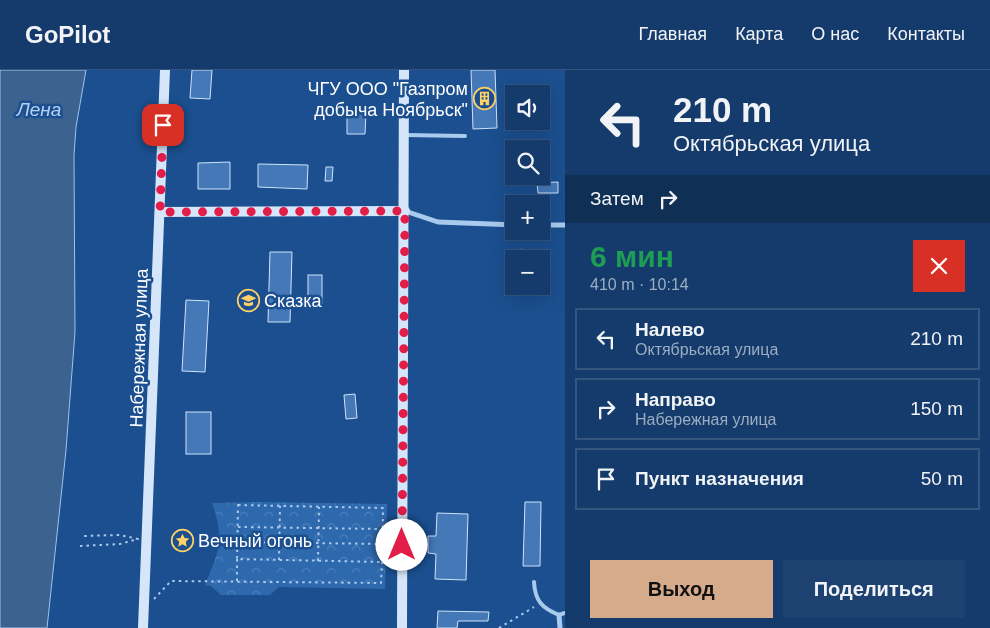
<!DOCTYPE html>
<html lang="ru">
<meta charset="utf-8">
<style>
body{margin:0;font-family:Helvetica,sans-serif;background:#1d4271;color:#f1f3f6;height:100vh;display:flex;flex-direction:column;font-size:19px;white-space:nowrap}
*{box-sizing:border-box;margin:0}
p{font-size:16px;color:#9dadc1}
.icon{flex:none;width:28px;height:28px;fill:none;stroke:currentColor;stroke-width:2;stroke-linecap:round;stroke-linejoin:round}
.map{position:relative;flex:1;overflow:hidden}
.drawer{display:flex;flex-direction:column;background:#143b6b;width:425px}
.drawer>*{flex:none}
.guide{background:#143b6b;color:#f1f3f6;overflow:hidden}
.controls{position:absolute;left:505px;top:15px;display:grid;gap:10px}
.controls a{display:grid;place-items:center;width:45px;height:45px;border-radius:0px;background:#143b6b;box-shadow:0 5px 20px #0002,0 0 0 1px #33557e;font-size:25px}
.pin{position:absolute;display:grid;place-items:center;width:42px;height:42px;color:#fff;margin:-21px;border-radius:10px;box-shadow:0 2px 8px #0006}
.me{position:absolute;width:55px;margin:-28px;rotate:0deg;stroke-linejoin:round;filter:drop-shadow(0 0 4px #0008)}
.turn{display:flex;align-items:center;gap:18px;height:105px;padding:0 25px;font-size:22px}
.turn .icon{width:65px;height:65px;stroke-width:2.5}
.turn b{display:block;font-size:35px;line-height:42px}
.then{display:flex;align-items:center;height:48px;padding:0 25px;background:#0003;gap:10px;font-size:19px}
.round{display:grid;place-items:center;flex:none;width:52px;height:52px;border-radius:0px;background:#1d4271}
.head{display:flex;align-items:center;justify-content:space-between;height:85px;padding:0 25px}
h1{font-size:30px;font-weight:700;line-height:38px;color:#1e9e55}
.primary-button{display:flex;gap:10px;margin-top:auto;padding:10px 25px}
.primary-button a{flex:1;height:58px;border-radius:0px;background:#d6ab8b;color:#111;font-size:20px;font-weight:700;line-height:58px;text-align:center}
.primary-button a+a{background:#1d4271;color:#f1f3f6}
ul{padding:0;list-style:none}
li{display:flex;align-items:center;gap:15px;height:62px;margin:0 10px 8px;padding:0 15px;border:2px solid #33557e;border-radius:0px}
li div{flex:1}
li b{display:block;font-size:19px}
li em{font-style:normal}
header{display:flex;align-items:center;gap:30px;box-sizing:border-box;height:70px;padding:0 25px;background:#143b6b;border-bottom:1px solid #33557e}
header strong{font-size:24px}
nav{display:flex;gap:28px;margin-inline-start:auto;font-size:18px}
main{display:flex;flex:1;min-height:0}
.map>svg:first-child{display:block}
.forest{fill:url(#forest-crowns)}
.water{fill:#3c6290;stroke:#9cc4f0}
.building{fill:#4478b7;stroke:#cfe3fa}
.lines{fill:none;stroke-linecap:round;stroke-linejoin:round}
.path{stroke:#a9c9ee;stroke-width:2;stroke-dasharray:2.5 4;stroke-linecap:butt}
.lane{stroke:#a9c9ee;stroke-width:4}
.street{stroke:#a9c9ee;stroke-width:5}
.secondary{stroke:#d6e6fa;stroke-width:10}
.route{stroke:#e11d48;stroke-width:9;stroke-dasharray:0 16.2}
.labels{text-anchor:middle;stroke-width:5;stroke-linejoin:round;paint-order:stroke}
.poi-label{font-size:18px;fill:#fff;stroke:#1b4f8f;text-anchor:start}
.street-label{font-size:18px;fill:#fff;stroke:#1b4f8f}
.water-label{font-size:19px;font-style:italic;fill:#b5d3f5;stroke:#1b4f8f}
</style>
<header>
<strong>GoPilot</strong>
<nav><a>Главная</a><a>Карта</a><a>О нас</a><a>Контакты</a></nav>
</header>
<main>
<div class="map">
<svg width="565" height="558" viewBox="0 0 565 558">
<defs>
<pattern id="forest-crowns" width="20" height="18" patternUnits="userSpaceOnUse" patternTransform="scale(1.25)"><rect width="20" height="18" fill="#2e69ad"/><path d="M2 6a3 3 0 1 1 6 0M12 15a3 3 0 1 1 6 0" fill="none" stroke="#4d80b9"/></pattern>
</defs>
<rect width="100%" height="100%" fill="#1b4f8f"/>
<!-- forest -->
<path class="forest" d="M 258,432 L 387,434 L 385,519 L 279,517 L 270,525 L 221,525 L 211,516 L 205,515 C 219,481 225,470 212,433 Z"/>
<!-- water -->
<polygon class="water" points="0,0 86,0 76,57 74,85 75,262 66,380 47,558 0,558"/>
<!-- building -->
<g class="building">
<polygon points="192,0 212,0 210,29 190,28"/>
<polygon points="471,0 495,0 497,58 473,59"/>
<polygon points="347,42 366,43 365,64 347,64"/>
<polygon points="230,92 230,119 198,119 198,93"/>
<polygon points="258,94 308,95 307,119 258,117"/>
<polygon points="326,97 333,97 332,111 325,111"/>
<polygon points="558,112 558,123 538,123 537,113"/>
<polygon points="522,179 525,189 514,189 514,203 507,185"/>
<polygon points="270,182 292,182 290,252 268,252"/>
<rect x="308" y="205" width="14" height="31"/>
<polygon points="186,230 209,231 205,302 182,301"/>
<polygon points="355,324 357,348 346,349 344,325"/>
<rect x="186" y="342" width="25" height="42"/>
<polygon points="525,432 541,432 540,496 523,496"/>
<polygon points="437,443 468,444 466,510 435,509 436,484 428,483 428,466 436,466"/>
<polygon points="438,541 489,542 488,551 458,551 457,558 437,558"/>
</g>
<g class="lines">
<!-- path -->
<g class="path">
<polygon points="238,435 383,438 382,492 237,489"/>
<polyline points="238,457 383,459"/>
<polyline points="238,472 383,474"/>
<polyline points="80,476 120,474 138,469 120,465 82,466"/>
<polyline points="279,490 280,436"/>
<polyline points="318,491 319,437"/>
<polyline points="237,511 237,489"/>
<polyline points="154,529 171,511 381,513 382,492"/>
<polyline points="499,558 534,537"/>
</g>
<!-- lane -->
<g class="lane">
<polyline points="405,65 465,66"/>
<path d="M 534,512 C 535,531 542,538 559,545 L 565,543"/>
</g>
<!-- street -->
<g class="street">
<polyline points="405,141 438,152 514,155"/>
<polyline points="541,155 565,155"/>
<polyline points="559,545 560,558"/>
</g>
<!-- secondary -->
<g class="secondary">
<polyline points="160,142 405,141"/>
<polyline points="143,558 165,0"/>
<polyline points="402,558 404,0"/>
</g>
</g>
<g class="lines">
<!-- route -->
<polyline class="route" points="163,55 160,142 405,141 402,475"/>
</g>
<!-- icons -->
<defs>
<symbol id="building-ring" viewBox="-11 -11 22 22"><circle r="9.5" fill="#1b4f8f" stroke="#ffd166" stroke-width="1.5"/><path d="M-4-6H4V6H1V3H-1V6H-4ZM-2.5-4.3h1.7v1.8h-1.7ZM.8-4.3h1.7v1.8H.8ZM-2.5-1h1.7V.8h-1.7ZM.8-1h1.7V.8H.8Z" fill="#ffd166"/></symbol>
<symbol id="school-ring" viewBox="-11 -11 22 22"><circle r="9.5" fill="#1b4f8f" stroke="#ffd166" stroke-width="1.5"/><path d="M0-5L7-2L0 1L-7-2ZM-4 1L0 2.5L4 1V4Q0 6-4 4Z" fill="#ffd166"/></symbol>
<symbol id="sight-ring" viewBox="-11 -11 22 22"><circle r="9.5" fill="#1b4f8f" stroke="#ffd166" stroke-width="1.5"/><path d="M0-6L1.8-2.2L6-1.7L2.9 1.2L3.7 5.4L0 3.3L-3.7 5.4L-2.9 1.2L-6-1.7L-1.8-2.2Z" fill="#ffd166"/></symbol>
</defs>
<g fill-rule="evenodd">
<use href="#building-ring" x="472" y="16" width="25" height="25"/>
<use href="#school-ring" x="236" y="218" width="25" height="25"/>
<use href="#sight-ring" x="170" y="458" width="25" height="25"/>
</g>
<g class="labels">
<!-- poi labels -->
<g class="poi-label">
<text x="468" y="25" text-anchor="end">ЧГУ ООО "Газпром<tspan x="468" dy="21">добыча Ноябрьск"</tspan></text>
<text x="264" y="237">Сказка</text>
<text x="198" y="477">Вечный огонь</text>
</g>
<!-- street labels -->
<g class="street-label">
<text transform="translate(139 278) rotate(-88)" y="6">Набережная улица</text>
</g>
<!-- water labels -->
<g class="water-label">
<text x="39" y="46">Лена</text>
</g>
</g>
</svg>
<div class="controls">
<a><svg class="icon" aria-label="sound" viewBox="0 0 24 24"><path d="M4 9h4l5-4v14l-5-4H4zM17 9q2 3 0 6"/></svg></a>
<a><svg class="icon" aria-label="search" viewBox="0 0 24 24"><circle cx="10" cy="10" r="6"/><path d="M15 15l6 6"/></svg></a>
<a>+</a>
<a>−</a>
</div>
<div class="pin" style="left:163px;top:55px;background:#d93025"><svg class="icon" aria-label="arrive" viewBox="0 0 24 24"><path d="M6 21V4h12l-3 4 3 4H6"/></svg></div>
<svg class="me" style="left:402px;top:475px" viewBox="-20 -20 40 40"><circle r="19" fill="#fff"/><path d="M0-13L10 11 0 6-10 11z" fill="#e11d48"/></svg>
</div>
<section class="drawer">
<div class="guide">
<div class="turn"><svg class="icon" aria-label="left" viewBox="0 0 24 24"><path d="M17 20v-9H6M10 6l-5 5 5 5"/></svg><div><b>210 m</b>Октябрьская улица</div></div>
<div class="then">Затем<svg class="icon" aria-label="right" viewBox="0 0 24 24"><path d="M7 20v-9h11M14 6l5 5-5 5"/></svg></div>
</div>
<div class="head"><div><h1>6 мин</h1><p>410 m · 10:14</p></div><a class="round" style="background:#d93025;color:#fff"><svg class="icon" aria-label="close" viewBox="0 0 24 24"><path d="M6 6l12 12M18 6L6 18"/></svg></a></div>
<ul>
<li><svg class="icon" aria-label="left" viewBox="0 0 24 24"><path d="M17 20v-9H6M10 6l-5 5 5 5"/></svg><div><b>Налево</b><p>Октябрьская улица</p></div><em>210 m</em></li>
<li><svg class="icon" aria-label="right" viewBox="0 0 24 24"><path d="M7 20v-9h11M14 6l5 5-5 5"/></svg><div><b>Направо</b><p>Набережная улица</p></div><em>150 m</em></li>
<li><svg class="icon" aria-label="arrive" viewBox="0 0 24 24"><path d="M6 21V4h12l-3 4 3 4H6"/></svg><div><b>Пункт назначения</b></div><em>50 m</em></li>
</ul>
<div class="primary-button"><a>Выход</a><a>Поделиться</a></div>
</section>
</main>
